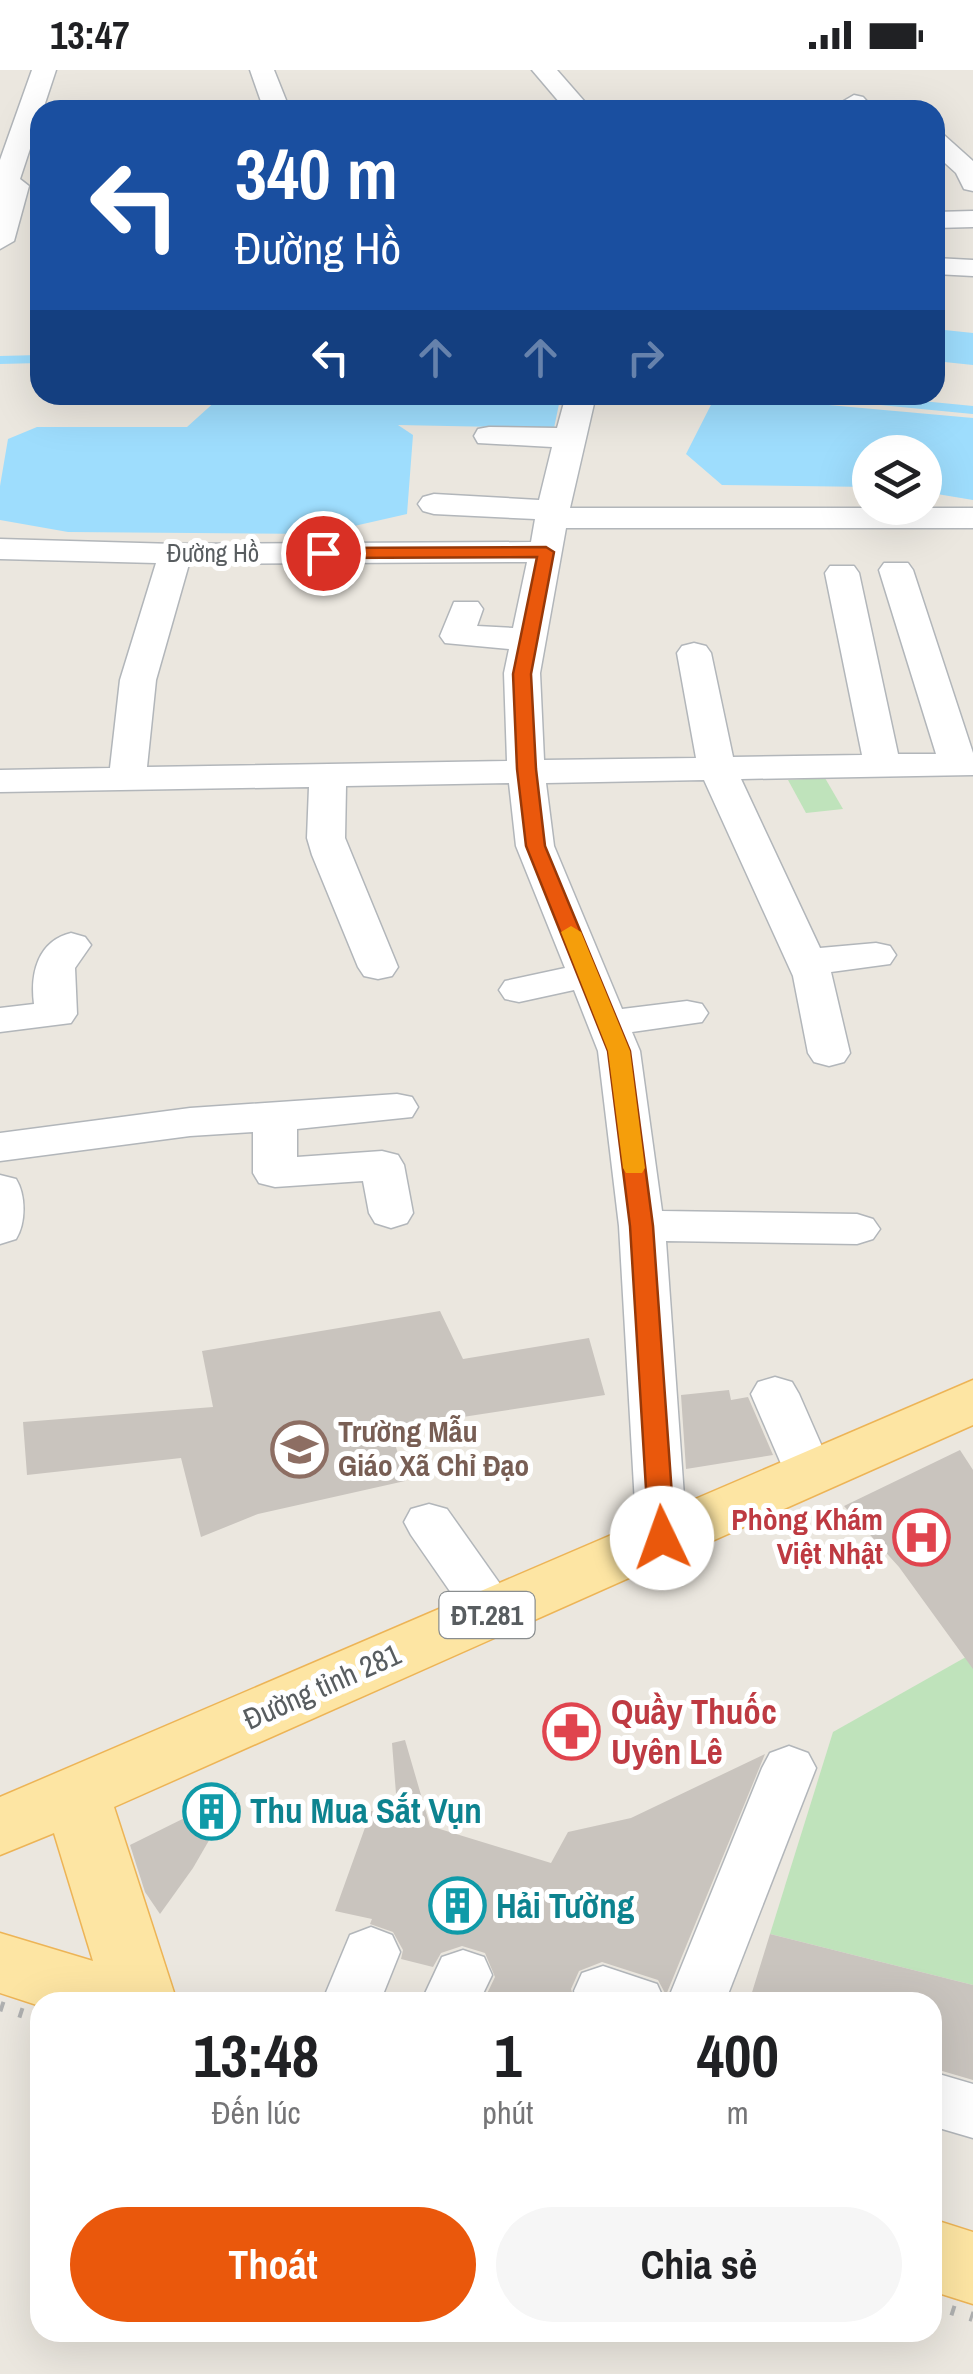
<!DOCTYPE html>
<html lang="vi">
<meta charset="utf-8">
<style>
body{margin:0;font-family:"Archivo Narrow",sans-serif;background:#f6f6f6;color:#202124;height:100vh;display:flex;flex-direction:column;font-size:38px;white-space:nowrap}
*{box-sizing:border-box;margin:0}
p{font-size:32px;color:#757577}
.icon{flex:none;width:55px;height:55px;fill:none;stroke:currentColor;stroke-width:2;stroke-linecap:round;stroke-linejoin:round}
.map{position:relative;flex:1;overflow:hidden}
.sheet{position:absolute;left:30px;top:1922px;width:912px;height:350px;display:flex;flex-direction:column;background:#fff;border-radius:30px;box-shadow:0 10px 40px #0002}
.sheet>*{flex:none}
.top-card{position:absolute;left:30px;top:30px;width:915px;height:305px;border-radius:30px;box-shadow:0 10px 40px #0002;background:#1a4fa0;color:#fff;overflow:hidden}
.tools{position:absolute;left:852px;top:365px;display:grid;gap:20px}
.tools a{display:grid;place-items:center;width:90px;height:90px;border-radius:50%;background:#fff;box-shadow:0 10px 40px #0002;font-size:50px}
.pin{position:absolute;display:grid;place-items:center;width:85px;height:85px;color:#fff;margin:-42px;border:5px solid #fff;border-radius:50%;box-shadow:0 2px 10px #0007}
.me{position:absolute;width:110px;margin:-55px;rotate:357deg;stroke-linejoin:round;filter:drop-shadow(0 0 8px #0008)}
.turn{display:flex;align-items:center;gap:35px;height:210px;padding:0 40px;font-size:45px}
.turn .icon{width:130px;height:130px;stroke-width:2.5}
.turn b{display:block;font-size:70px;line-height:85px}
.lanes{display:flex;align-items:center;height:95px;padding:0 40px;background:#0003;justify-content:center;gap:50px;direction:ltr}
.lanes .off{opacity:.35}
.eta{display:flex;justify-content:space-evenly;align-items:center;height:170px;text-align:center}
.eta b{font-size:60px;font-weight:800;line-height:70px}
.cta{display:flex;gap:20px;margin-top:auto;padding:20px 40px}
.cta a{flex:1;height:115px;border-radius:60px;background:#ea580c;color:#fff;font-size:40px;font-weight:800;line-height:115px;text-align:center}
.cta a+a{background:#f6f6f6;color:#202124}
.status{display:flex;justify-content:space-between;align-items:center;height:70px;padding:0 50px;background:#fff;direction:ltr}
.status svg{height:28px;fill:currentColor}
.map>svg:first-child{display:block}
.green{fill:#bfe3bb}
.water{fill:#9eddfd}
.lines{fill:none;stroke-linecap:round;stroke-linejoin:round}
.stream{stroke:#9eddfd;stroke-width:8}
.building{fill:#c9c4be}
.minor-casing{stroke:#b2b6ba;stroke-width:3}
.major-casing{stroke:#edb456;stroke-width:3}
.minor{fill:#fff;fill-rule:evenodd}
.major{fill:#fde5a3;fill-rule:evenodd}
.rail{stroke:#afb0b0;stroke-width:10;stroke-dasharray:4 16;stroke-linecap:butt}
.route{fill:#ea580c;stroke:#983908;stroke-width:2.5}
.slow{fill:#f59e0b}
.labels{text-anchor:middle;stroke-width:10;stroke-linejoin:round;paint-order:stroke}
.far-street-label{font-size:25px;fill:#585d60;stroke:#fff}
.shield{fill:#fff;stroke:#8a8e90;stroke-width:2.5}
.shield-label{font-size:28px;font-weight:bold;fill:#585d60}
.education-label{font-size:30px;font-weight:bold;fill:#785e54;stroke:#fff;text-anchor:start}
.health-label{font-size:30px;font-weight:bold;fill:#be3a42;stroke:#fff;text-anchor:end}
.street-label{font-size:30px;fill:#585d60;stroke:#fff}
.near-health-label{font-size:35px;font-weight:bold;fill:#be3a42;stroke:#fff;text-anchor:start}
.near-culture-label{font-size:35px;font-weight:bold;fill:#0d838f;stroke:#fff;text-anchor:start}
</style>
<div class="status"><b>13:47</b><svg viewBox="0 0 49 12"><path d="M0 12V9h3v3zM5 12V6h3v6zM10 12V3h3v9zM15 12V0h3v12zM26 1h20v11H26zM47 4h2v5h-2z"/></svg></div>
<div class="map">
<svg width="973" height="2304" viewBox="0 0 973 2304">
<rect width="100%" height="100%" fill="#ebe7df"/>
<!-- green -->
<g class="green">
<polygon points="825,708 843,739 806,743 788,710"/>
<polygon points="973,1583 973,1915 770,1864 833,1662"/>
</g>
<!-- water -->
<g class="water">
<polygon points="935,259 973,263 973,295 935,291"/>
<polygon points="249,325 524,325 559,334 554,358 398,355 413,365 407,444 319,464 68,462 0,450 0,416 8,369 37,357 187,357 218,329"/>
<polygon points="716,325 973,348 973,430 925,422 925,382 870,382 870,417 722,415 686,384"/>
</g>
<g class="lines">
<!-- stream -->
<g class="stream">
<polyline points="0,290 40,289"/>
<polyline points="819,325 973,340"/>
</g>
</g>
<!-- building -->
<g class="building">
<polygon points="440,1241 463,1289 589,1268 605,1325 391,1358 405,1411 258,1444 201,1467 181,1388 27,1405 23,1352 213,1337 202,1281"/>
<polygon points="729,1320 731,1330 748,1327 773,1385 686,1399 681,1325"/>
<polygon points="960,1380 973,1400 973,1599 899,1497 844,1436"/>
<polygon points="405,1670 430,1756 551,1793 568,1762 631,1748 765,1684 666,1925 658,1910 602,1892 579,1901 571,1919 575,1932 483,1932 495,1907 485,1883 462,1876 441,1883 433,1897 401,1889 403,1880 393,1862 370,1854 372,1849 335,1841 371,1741 398,1749 392,1673"/>
<polygon points="237,1722 193,1798 160,1844 145,1822 130,1775"/>
<polygon points="770,1864 973,1915 973,2010 932,1998 932,1932 749,1932"/>
</g>
<g class="lines">
<defs>
<g id="minor">
<polygon points="32,0 56,0 20,109 29,116 14,171 0,179 0,90"/>
<polygon points="250,0 274,0 290,40 264,40"/>
<polygon points="532,0 557,0 592,40 566,40"/>
<polygon points="854,25 863,27 875,40 848,40 842,32"/>
<polygon points="935,62 944,65 973,91 973,121 964,119 956,103 935,84"/>
<polygon points="973,141 973,157 935,158 935,142"/>
<polygon points="935,188 973,190 973,206 935,204"/>
<path d="M 566,325 L 596,325 L 570,438 L 973,438 L 973,458 L 566,458 L 540,603 L 544,690 L 696,688 L 677,583 L 682,576 L 694,573 L 706,576 L 711,583 L 733,687 L 862,685 L 825,503 L 830,496 L 854,496 L 859,503 L 898,684 L 936,684 L 879,500 L 884,493 L 908,493 L 913,500 L 973,683 L 973,705 L 741,709 L 820,878 L 876,873 L 890,876 L 896,885 L 890,894 L 831,902 L 850,983 L 844,992 L 829,996 L 814,992 L 808,983 L 793,906 L 704,710 L 546,713 L 554,776 L 622,939 L 687,931 L 702,934 L 708,943 L 702,952 L 632,962 L 640,981 L 662,1141 L 857,1144 L 873,1149 L 880,1159 L 873,1169 L 857,1174 L 666,1171 L 687,1469 L 680,1482 L 662,1488 L 644,1482 L 637,1469 L 619,1156 L 598,981 L 574,920 L 519,932 L 505,929 L 499,920 L 505,911 L 565,898 L 516,776 L 509,713 L 346,716 L 345,768 L 398,897 L 392,906 L 378,909 L 364,906 L 358,897 L 312,785 L 307,768 L 309,717 L 0,722 L 0,700 L 110,698 L 120,610 L 156,493 L 0,489 L 0,469 L 175,474 L 531,472 L 535,449 L 434,444 L 423,441 L 418,434 L 423,427 L 434,424 L 539,430 L 552,377 L 478,373 L 474,366 L 478,359 L 489,357 L 557,358 ZM 527,492 L 513,558 L 477,556 L 483,539 L 478,532 L 454,532 L 440,566 L 445,573 L 509,579 L 504,603 L 507,691 L 147,697 L 156,610 L 189,494 Z"/>
<path d="M 71,863 L 85,867 L 91,875 L 75,898 L 77,944 L 71,953 L 0,962 L 0,938 L 34,934 C 30,903 38,871 71,863 Z"/>
<polygon points="397,1024 412,1027 418,1037 412,1047 297,1059 297,1087 382,1081 398,1085 404,1095 413,1143 407,1153 391,1158 375,1153 369,1143 363,1111 275,1117 259,1113 253,1103 253,1062 190,1066 0,1091 0,1063 190,1038"/>
<path d="M 0,1105 L 16,1109 C 26,1125 26,1153 16,1169 L 0,1174 Z"/>
<polygon points="775,1307 792,1312 799,1324 834,1404 827,1417 809,1422 791,1417 751,1324 758,1312"/>
<polygon points="429,1434 447,1439 510,1528 518,1542 510,1556 492,1562 474,1556 411,1465 404,1452 411,1439"/>
<polygon points="789,1676 808,1683 816,1698 725,1932 667,1932 762,1698 770,1683"/>
<polygon points="371,1857 392,1865 400,1882 380,1932 322,1932 350,1865"/>
<polygon points="463,1880 484,1887 492,1905 479,1932 421,1932 442,1887"/>
<polygon points="603,1896 657,1914 665,1932 579,1932 574,1921 582,1903"/>
<polygon points="932,2002 973,2014 973,2068 932,2056"/>
</g>
<g id="major">
<polygon points="973,1310 973,1355 114,1737 177,1932 40,1932 40,1936 0,1923 0,1863 93,1891 54,1763 0,1785 0,1727"/>
<polygon points="932,2149 973,2162 973,2234 932,2221"/>
</g>
</defs>
<!-- minor casing -->
<use href="#minor" class="minor-casing"/>
<!-- major casing -->
<use href="#major" class="major-casing"/>
<!-- minor -->
<use href="#minor" class="minor"/>
<!-- major -->
<use href="#major" class="major"/>
<!-- rail -->
<g class="rail">
<polyline points="0,1936 40,1949"/>
<polyline points="932,2234 973,2247"/>
</g>
</g>
<!-- route -->
<polygon class="route" points="546,477 554,482 531,604 536,699 545,776 630,981 653,1156 675,1468 671,1475 653,1475 649,1468 630,1156 608,981 526,776 517,699 513,604 537,487 323,488 315,483 323,478"/>
<!-- slow -->
<polygon class="slow" points="571,856 581,862 630,981 645,1098 642,1103 626,1103 623,1098 608,981 561,862"/>
<!-- icons -->
<defs>
<symbol id="school-ring" viewBox="-11 -11 22 22"><circle r="9.5" fill="#fff" stroke="#8d6e63" stroke-width="1.5"/><path d="M0-5L7-2L0 1L-7-2ZM-4 1L0 2.5L4 1V4Q0 6-4 4Z" fill="#8d6e63"/></symbol>
<symbol id="hospital-ring" viewBox="-11 -11 22 22"><circle r="9.5" fill="#fff" stroke="#e0444e" stroke-width="1.5"/><path d="M-5-5h3v3.5h4V-5h3V5h-3V1.5h-4V5h-3Z" fill="#e0444e"/></symbol>
<symbol id="pharmacy-ring" viewBox="-11 -11 22 22"><circle r="9.5" fill="#fff" stroke="#e0444e" stroke-width="1.5"/><path d="M-2-6h4v4h4v4h-4v4h-4v-4h-4v-4h4Z" fill="#e0444e"/></symbol>
<symbol id="building-ring" viewBox="-11 -11 22 22"><circle r="9.5" fill="#fff" stroke="#0f9aa8" stroke-width="1.5"/><path d="M-4-6H4V6H1V3H-1V6H-4ZM-2.5-4.3h1.7v1.8h-1.7ZM.8-4.3h1.7v1.8H.8ZM-2.5-1h1.7V.8h-1.7ZM.8-1h1.7V.8H.8Z" fill="#0f9aa8"/></symbol>
</defs>
<g fill-rule="evenodd">
<use href="#school-ring" x="268" y="1348" width="63" height="63"/>
<use href="#hospital-ring" x="890" y="1436" width="63" height="63"/>
<use href="#pharmacy-ring" x="540" y="1630" width="63" height="63"/>
<use href="#building-ring" x="180" y="1710" width="63" height="63"/>
<use href="#building-ring" x="426" y="1804" width="63" height="63"/>
</g>
<g class="labels">
<!-- far-street labels -->
<g class="far-street-label">
<text x="213" y="492">Đường Hồ</text>
</g>
<!-- shield labels -->
<rect class="shield" x="439.5" y="1522" width="95" height="46" rx="8"/>
<g class="shield-label">
<text x="487" y="1555">ĐT.281</text>
</g>
<!-- education labels -->
<g class="education-label">
<text x="338" y="1372">Trường Mẫu<tspan x="338" dy="34">Giáo Xã Chỉ Đạo</tspan></text>
</g>
<!-- health labels -->
<g class="health-label">
<text x="883" y="1460">Phòng Khám<tspan x="883" dy="34">Việt Nhật</tspan></text>
</g>
<!-- street labels -->
<g class="street-label">
<text transform="translate(322 1617) rotate(-24)" y="10">Đường tỉnh 281</text>
</g>
<!-- near-health labels -->
<g class="near-health-label">
<text x="611" y="1654">Quầy Thuốc<tspan x="611" dy="40">Uyên Lê</tspan></text>
</g>
<!-- near-culture labels -->
<g class="near-culture-label">
<text x="250" y="1753">Thu Mua Sắt Vụn</text>
<text x="496" y="1848">Hải Tường</text>
</g>
</g>
</svg>
<div class="tools">
<a><svg class="icon" aria-label="layers" viewBox="0 0 24 24"><path d="M12 4l9 5-9 5-9-5zM3 14l9 5 9-5"/></svg></a>
</div>
<div class="pin" style="left:323px;top:483px;background:#d93025"><svg class="icon" aria-label="arrive" viewBox="0 0 24 24"><path d="M6 21V4h12l-3 4 3 4H6"/></svg></div>
<svg class="me" style="left:662px;top:1468px" viewBox="-20 -20 40 40"><circle r="19" fill="#fff"/><path d="M0-13L10 11 0 6-10 11z" fill="#ea580c"/></svg>
<div class="top-card">
<div class="turn"><svg class="icon" aria-label="left" viewBox="0 0 24 24"><path d="M17 20v-9H6M10 6l-5 5 5 5"/></svg><div><b>340 m</b>Đường Hồ</div></div>
<div class="lanes"><svg class="icon" aria-label="left" viewBox="0 0 24 24"><path d="M17 20v-9H6M10 6l-5 5 5 5"/></svg><svg class="icon off" aria-label="ahead" viewBox="0 0 24 24"><path d="M12 20V5M6 11l6-6 6 6"/></svg><svg class="icon off" aria-label="ahead" viewBox="0 0 24 24"><path d="M12 20V5M6 11l6-6 6 6"/></svg><svg class="icon off" aria-label="right" viewBox="0 0 24 24"><path d="M7 20v-9h11M14 6l5 5-5 5"/></svg></div>
</div>
<section class="sheet">
<div class="eta">
<div><b>13:48</b><p>Đến lúc</p></div>
<div><b>1</b><p>phút</p></div>
<div><b>400</b><p>m</p></div>
</div>
<div class="cta"><a>Thoát</a><a>Chia sẻ</a></div>
</section>
</div>
